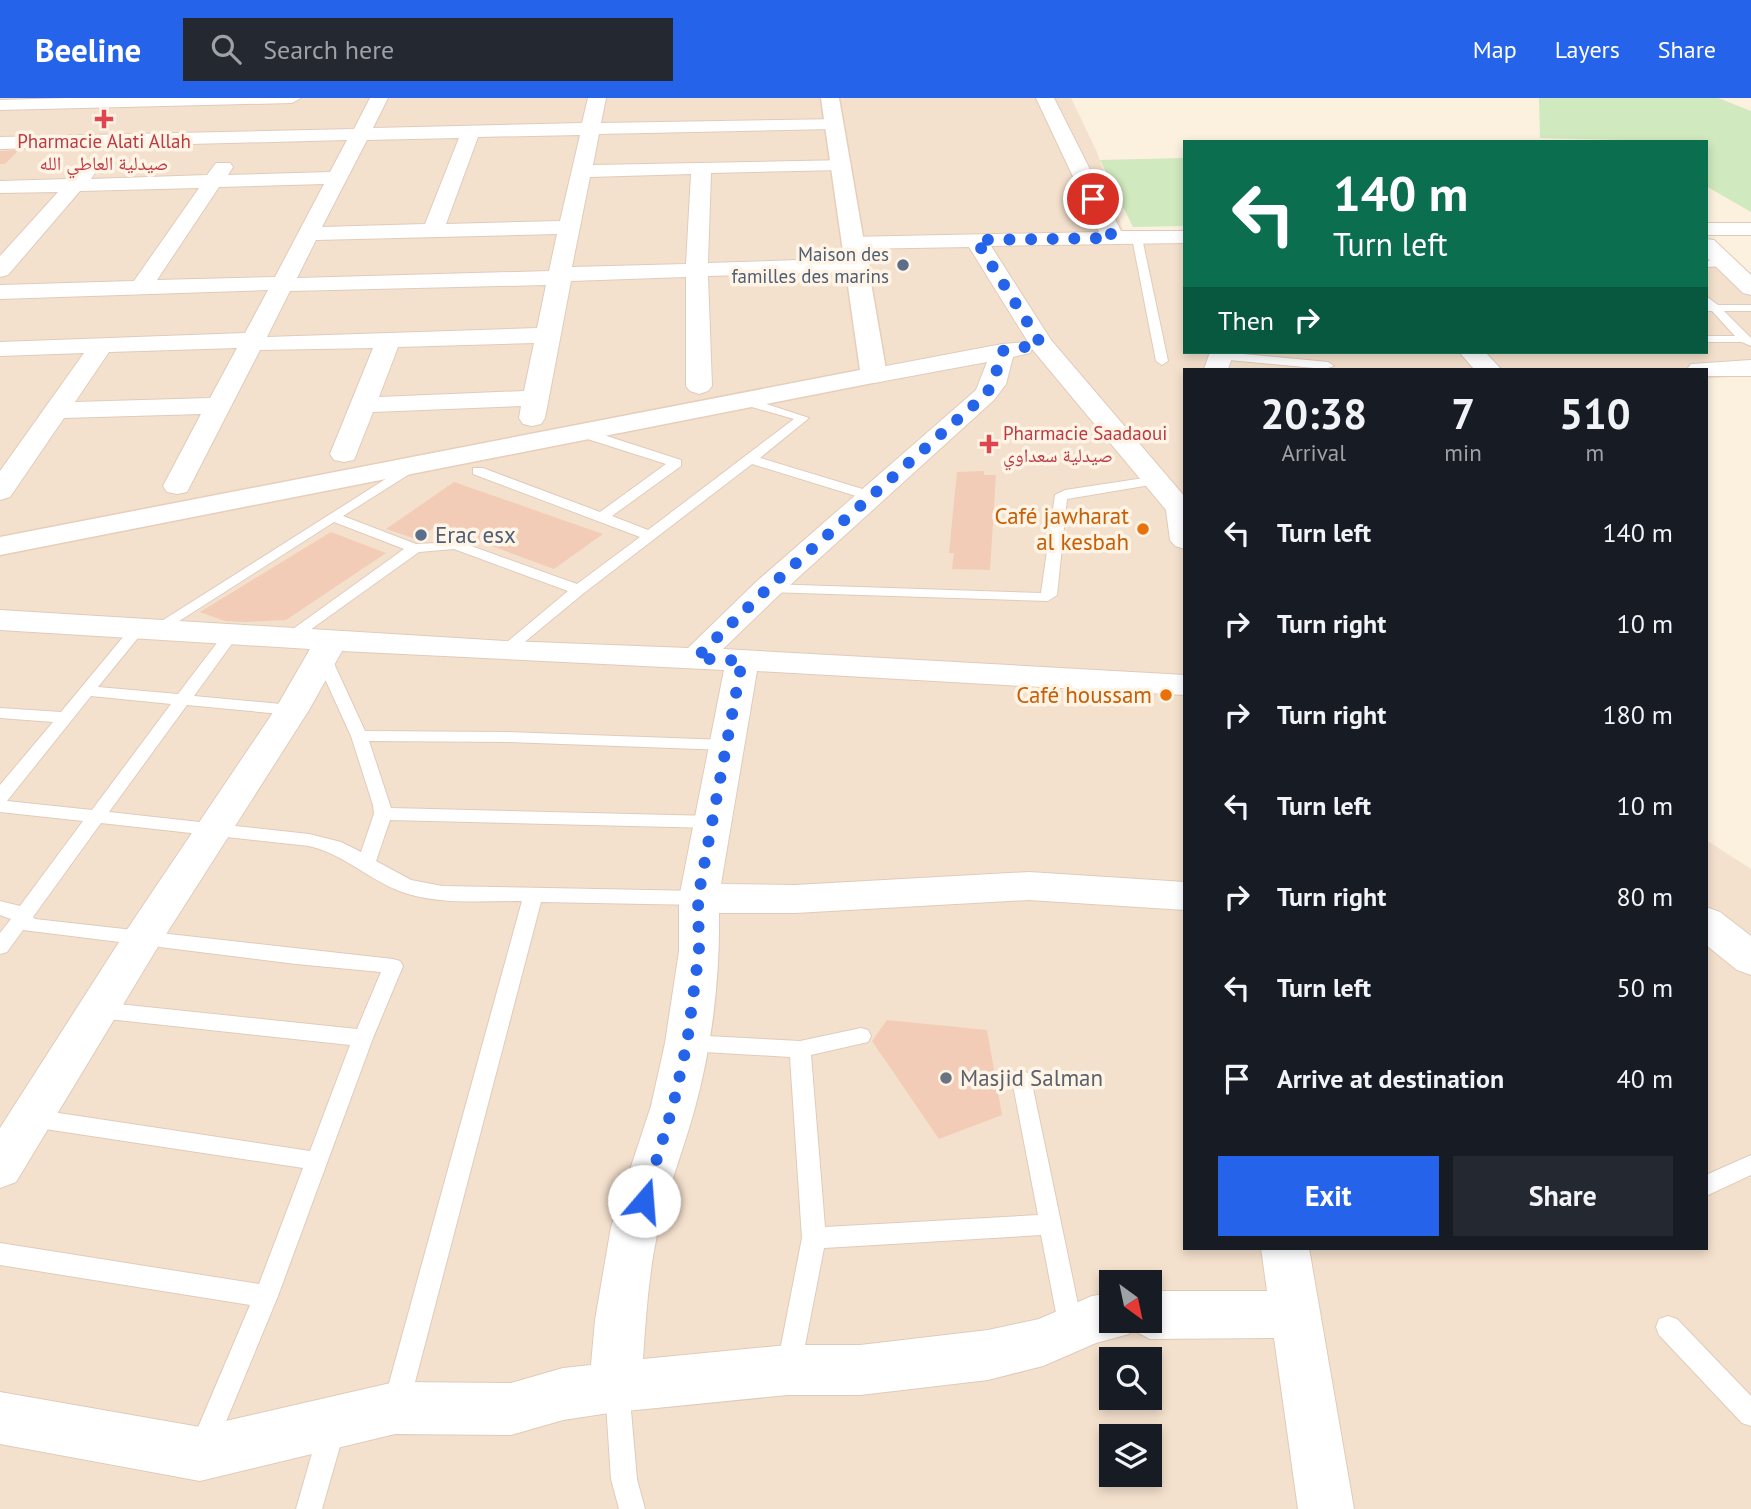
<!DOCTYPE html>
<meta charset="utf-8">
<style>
body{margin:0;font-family:"PT Sans","Noto Naskh Arabic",sans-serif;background:#242831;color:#f1f3f6;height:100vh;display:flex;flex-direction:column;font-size:26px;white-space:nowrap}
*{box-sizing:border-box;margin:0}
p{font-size:23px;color:#9ea1a6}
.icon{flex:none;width:38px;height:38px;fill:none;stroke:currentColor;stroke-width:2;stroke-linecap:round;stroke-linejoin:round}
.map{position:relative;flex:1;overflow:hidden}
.details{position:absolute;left:1183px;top:270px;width:525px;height:882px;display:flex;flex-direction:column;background:#171b24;border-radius:0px;box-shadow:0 4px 10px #0003}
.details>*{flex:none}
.banner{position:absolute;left:1183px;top:42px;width:525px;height:214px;border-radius:0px;box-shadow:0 4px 10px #0003;background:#0b6e4f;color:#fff;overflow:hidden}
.needle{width:46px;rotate:147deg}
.tools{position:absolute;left:1099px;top:1172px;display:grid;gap:14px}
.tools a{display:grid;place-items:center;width:63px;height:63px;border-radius:0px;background:#171b24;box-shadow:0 4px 10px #0003;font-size:35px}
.pin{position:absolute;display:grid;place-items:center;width:60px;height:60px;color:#fff;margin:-30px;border:4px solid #fff;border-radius:50%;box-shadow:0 2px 7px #0007}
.me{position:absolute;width:77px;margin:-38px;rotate:18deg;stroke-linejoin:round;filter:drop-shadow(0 0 5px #0008)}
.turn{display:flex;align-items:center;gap:24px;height:147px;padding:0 35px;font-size:32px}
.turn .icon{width:91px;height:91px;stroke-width:2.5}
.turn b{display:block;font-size:49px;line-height:60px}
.then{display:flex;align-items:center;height:66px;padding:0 35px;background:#0003;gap:14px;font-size:26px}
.eta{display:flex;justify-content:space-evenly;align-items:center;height:119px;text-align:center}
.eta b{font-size:42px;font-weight:600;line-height:49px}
.button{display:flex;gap:14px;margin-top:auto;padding:14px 35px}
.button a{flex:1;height:80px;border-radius:0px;background:#2563eb;color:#fff;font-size:28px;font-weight:600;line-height:80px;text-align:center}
.button a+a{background:#242831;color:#f1f3f6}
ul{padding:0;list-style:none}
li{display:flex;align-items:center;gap:21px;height:91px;padding:0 35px}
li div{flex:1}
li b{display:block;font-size:26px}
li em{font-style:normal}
header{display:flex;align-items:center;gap:42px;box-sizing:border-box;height:98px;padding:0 35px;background:#2563eb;color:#fff}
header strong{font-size:33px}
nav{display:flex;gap:38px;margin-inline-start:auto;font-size:24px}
.search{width:490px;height:63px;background:#242831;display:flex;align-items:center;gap:18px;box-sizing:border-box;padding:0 24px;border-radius:0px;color:#9ea1a6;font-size:26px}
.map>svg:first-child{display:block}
.residential{fill:#f4e1cd;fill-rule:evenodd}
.green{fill:#d1e9be}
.building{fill:#f2ccb7}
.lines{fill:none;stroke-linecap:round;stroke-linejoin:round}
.lane-casing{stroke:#e0cbbb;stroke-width:2}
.street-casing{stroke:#e0cbbb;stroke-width:2}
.secondary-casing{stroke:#e7cebb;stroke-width:3}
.lane{fill:#fff;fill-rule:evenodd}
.street{fill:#fff;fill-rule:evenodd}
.secondary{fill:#fff;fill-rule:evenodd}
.route{stroke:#2563eb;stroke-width:12;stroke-dasharray:0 21.6}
.health-dot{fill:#e0444e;stroke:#fff4e5;stroke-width:2.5}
.service-dot{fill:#5c6f8a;stroke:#fff4e5;stroke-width:2.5}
.food-dot{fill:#e8710a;stroke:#fff4e5;stroke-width:2.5}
.worship-dot{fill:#6b7280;stroke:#fff4e5;stroke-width:2.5}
.labels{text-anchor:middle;stroke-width:7;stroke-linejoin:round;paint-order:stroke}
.far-health-label{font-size:19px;fill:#be3a42;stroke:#fff4e5}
.far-service-label{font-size:19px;fill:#4e5e75;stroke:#fff4e5;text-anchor:end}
.food-label{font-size:23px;fill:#c56008;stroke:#fff4e5;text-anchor:end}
.service-label{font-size:23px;fill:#4e5e75;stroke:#fff4e5;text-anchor:start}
.worship-label{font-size:23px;fill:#5b616d;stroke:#fff4e5;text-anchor:start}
</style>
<header>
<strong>Beeline</strong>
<div class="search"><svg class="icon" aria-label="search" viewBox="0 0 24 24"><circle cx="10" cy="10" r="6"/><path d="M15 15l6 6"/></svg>Search here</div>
<nav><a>Map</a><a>Layers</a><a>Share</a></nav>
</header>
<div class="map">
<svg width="1751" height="1411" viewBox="0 0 1751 1411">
<rect width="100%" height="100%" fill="#fcf0df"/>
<!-- residential -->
<path class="residential" d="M 0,0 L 1071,0 L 1097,54 L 1124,135 L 1185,134 L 1185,254 L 1706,254 L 1706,156 L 1751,196 L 1751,277 L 1706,281 L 1706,271 L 1185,271 L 1185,1150 L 1706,1150 L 1706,742 L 1751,771 L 1751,1411 L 0,1411 ZM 1111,1185 L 1150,1185 L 1150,1223 L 1111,1223 ZM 1111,1262 L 1150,1262 L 1150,1300 L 1111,1300 ZM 1111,1339 L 1150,1339 L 1150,1377 L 1111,1377 Z"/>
<!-- green -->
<g class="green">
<polygon points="1539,0 1718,0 1751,13 1751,114 1706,88 1706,44 1540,40"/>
<polygon points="1185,60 1185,128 1133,129 1100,62"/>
</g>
<!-- building -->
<g class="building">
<polygon points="19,52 5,66 0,66 0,53"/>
<polygon points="984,373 984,377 996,377 990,472 952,471 954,455 949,455 957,374"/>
<polygon points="454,384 603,436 554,471 437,428 416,441 386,431"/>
<polygon points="331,434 386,455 286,522 245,524 225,523 200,514"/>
<polygon points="887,922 987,932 1002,1017 939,1041 872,943"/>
</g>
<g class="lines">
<defs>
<g id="lane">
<polygon points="1137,137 1142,140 1168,263 1162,267 1156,263 1132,140"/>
<polygon points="1706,163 1725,162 1730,165 1725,168 1706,169"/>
<polygon points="1706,198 1718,207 1751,207 1751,213 1724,213 1751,240 1751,248 1742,244 1706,244 1706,238 1735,238 1712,213 1706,213"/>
<polygon points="1222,254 1328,264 1334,268 1325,271 1218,261 1218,255"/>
<polygon points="742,298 809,320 760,360 879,396 879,402 869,402 752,366 584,495 510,556 500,556 497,553 500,550 568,493 454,451 419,454 296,542 286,542 283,539 286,536 404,451 334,424 162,534 157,536 149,531 414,363 421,367 419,370 343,418 416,446 460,444 577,486 640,439 473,376 473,370 483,370 600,414 666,366 575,337 575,331 585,331 681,362 681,368 612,418 648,432 794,321 738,305 738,299"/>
<polygon points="1157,378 1164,382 1162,385 1067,401 1057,497 1048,503 768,494 761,490 768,486 1041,495 1055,397 1065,392"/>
<path d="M 138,525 L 146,530 L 98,589 L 178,596 L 226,533 L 231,531 L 239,536 L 194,598 L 292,607 L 300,612 L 292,617 L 187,607 L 109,714 L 309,736 L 341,744 L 361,754 L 374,716 L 373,707 L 351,638 L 315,559 L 323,554 L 331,559 L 365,633 L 506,634 L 726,642 L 734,647 L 726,652 L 506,644 L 369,643 L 391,710 L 713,718 L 722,724 L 713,730 L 390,722 L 376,763 L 411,782 L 442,788 L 699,793 L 706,795 L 708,800 L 706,805 L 699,807 L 541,804 L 409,1307 L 405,1316 L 396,1319 L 387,1316 L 383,1307 L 522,803 C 483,803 439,807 402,794 C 369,782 344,756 309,748 L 101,725 L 33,819 L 35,821 L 393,861 L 400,863 L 403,868 L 373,940 L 278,1198 L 213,1355 L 204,1359 L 195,1355 L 191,1346 L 250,1207 L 0,1167 L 0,1145 L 259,1186 L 303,1070 L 32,1029 L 24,1026 L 21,1020 L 24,1014 L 32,1011 L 310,1053 L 350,947 L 99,920 L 92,918 L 89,912 L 92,906 L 99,904 L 357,931 L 381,874 L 296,866 L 23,832 L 7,854 L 0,856 L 0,835 L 11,821 L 0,817 L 0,803 L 20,808 L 83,723 L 0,714 L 0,687 L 53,624 L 0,620 L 0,610 L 61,614 L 133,527 ZM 91,598 L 171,606 L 92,712 L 7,703 Z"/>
<polygon points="861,930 868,932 871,938 868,944 811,957 825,1129 1038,1117 1012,982 1016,976 1023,973 1030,976 1083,1230 1080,1238 1071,1241 1062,1238 1059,1230 1041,1137 824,1150 801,1268 798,1276 789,1280 780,1276 777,1268 802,1140 790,959 687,953 680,951 677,945 680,939 687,937 800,943"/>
<polygon points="1751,1057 1751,1077 1706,1098 1706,1077"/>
<polygon points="1668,1218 1677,1221 1751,1298 1751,1328 1742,1325 1659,1237 1656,1229 1659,1221"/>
<polygon points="617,1278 626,1281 629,1290 637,1381 645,1411 619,1411 611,1381 605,1290 608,1281"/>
<polygon points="332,1318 341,1322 345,1331 322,1411 296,1411 319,1331 323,1322"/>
</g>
<g id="street">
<polygon points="67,0 301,0 292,5 0,12 0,2"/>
<path d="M 370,0 L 388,0 L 373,30 L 582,25 L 588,0 L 606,0 L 601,25 L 841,21 L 843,25 L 841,29 L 834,31 L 599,36 L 593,67 L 848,62 L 851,66 L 841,72 L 711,75 L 708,165 L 859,160 L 867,162 L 870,167 L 867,172 L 859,174 L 708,178 L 712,288 L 708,293 L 699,296 L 690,293 L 686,288 L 686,179 L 571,183 L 545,320 L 541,326 L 532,328 L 523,326 L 519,320 L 521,308 L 373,314 L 354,362 L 344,364 L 334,362 L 330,356 L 373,250 L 260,252 L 187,394 L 177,396 L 167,394 L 163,388 L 201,316 L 64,320 L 10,399 L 0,402 L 0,373 L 84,255 L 0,258 L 0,244 L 245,235 L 268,192 L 0,201 L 0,187 L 134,183 L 199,90 L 80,93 L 8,177 L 0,179 L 0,158 L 58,94 L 0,95 L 0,83 L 69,81 C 76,73 80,68 92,71 L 95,75 L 91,81 L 207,77 L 216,65 L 230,65 L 233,69 L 228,77 L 330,74 L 347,42 L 0,51 L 0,39 L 354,31 ZM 580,37 L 560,123 L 446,126 L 478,39 ZM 459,40 L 425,126 L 322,129 L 367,42 ZM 691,76 L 686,166 L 572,169 L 590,79 ZM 324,86 L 275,179 L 157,182 L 219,89 ZM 557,136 L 549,173 L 297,180 L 316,142 ZM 546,187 L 537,230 L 267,239 L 290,193 ZM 534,245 L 524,293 L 379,299 L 398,249 ZM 237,250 L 210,300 L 75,304 L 109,254 Z"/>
<path d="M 1036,0 L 1054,0 L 1121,133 L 1185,133 L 1185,145 L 991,148 L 1051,242 L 1185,399 L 1185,451 L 1175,448 L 1170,442 L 1166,412 L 1032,251 L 1030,255 L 1013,259 L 1006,286 L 994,302 L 779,497 L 723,551 L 1185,577 L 1185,597 L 757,573 L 721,786 L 795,787 L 1029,774 L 1185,784 L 1185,812 L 1029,802 L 795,815 L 719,815 C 720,879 712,948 695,1010 C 684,1050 669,1088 659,1128 C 649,1171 646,1217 643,1261 L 788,1247 L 860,1247 L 988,1232 L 1039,1221 L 1092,1198 L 1111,1195 L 1111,1223 L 1150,1223 L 1150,1193 L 1267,1193 L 1261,1150 L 1309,1150 L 1354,1411 L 1298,1411 L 1274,1240 L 1150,1241 L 1131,1231 L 1129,1236 L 1096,1245 L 1043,1268 L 988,1282 L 860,1297 L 788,1297 L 616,1314 L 563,1322 L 511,1337 L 395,1336 L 200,1383 L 0,1346 L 0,1294 L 200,1329 L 395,1284 L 511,1285 L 563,1270 L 591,1267 L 595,1222 L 611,1129 L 651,1008 L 665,945 L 679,853 L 679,800 L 724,572 L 342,553 L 309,612 L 156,852 L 16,1084 L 0,1090 L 0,1030 L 128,830 L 276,610 L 310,551 L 0,532 L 0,512 L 505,543 L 688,550 L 757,483 L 976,292 L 987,264 L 874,285 L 865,282 L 861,277 L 865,272 L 1002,246 L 1028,244 L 969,149 L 855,151 L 847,149 L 844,144 L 847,139 L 1099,134 Z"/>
<rect x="1706" y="125" width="45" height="12"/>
<polygon points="1706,141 1714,142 1751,177 1751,197 1743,195 1706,159"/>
<polygon points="1210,254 1234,254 1228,271 1204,271"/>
<polygon points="1459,254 1485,254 1501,271 1474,271"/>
<polygon points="1751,262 1751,278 1706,278 1706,271 1687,271 1691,266"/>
<polygon points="1706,809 1720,814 1751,838 1751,877 1737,872 1706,847"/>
</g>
<polygon id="secondary" points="821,0 839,0 887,277 883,283 0,457 0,439 860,272"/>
</defs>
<!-- lane casing -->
<use href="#lane" class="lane-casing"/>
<!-- street casing -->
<use href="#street" class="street-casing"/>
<!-- secondary casing -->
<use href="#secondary" class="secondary-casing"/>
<!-- lane -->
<use href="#lane" class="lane"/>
<!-- street -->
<use href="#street" class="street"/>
<!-- secondary -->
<use href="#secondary" class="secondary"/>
</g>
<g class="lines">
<!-- route -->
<polyline class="route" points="644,1103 673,1008 687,945 699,853 698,800 742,563 696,560 768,490 985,297 993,286 1002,253 1041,246 976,142 1113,140 1093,101"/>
</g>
<!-- markers -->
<g class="health-dot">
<path d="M100.5 10.5h7v7h7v7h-7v7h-7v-7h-7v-7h7z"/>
<path d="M985.5 335.5h7v7h7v7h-7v7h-7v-7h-7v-7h7z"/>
</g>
<g class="service-dot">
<circle cx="903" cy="167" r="7"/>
<circle cx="421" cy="437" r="7"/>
</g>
<g class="food-dot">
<circle cx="1143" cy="431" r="7"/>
<circle cx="1166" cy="597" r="7"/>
</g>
<circle class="worship-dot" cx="946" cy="980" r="7"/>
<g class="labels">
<!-- far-health labels -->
<g class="far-health-label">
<text x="104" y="50">Pharmacie Alati Allah<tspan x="104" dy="22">صيدلية العاطي الله</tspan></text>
<text x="1003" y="342" text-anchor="start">Pharmacie Saadaoui<tspan x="1003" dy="22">صيدلية سعداوي</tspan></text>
</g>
<!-- far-service labels -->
<g class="far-service-label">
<text x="889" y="163">Maison des<tspan x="889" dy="22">familles des marins</tspan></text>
</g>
<!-- food labels -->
<g class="food-label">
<text x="1129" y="426">Café jawharat<tspan x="1129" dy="26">al kesbah</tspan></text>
<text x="1152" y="605">Café houssam</text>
</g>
<!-- service labels -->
<g class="service-label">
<text x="435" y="445">Erac esx</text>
</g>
<!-- worship labels -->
<g class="worship-label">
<text x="960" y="988">Masjid Salman</text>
</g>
</g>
</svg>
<div class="tools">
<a><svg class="needle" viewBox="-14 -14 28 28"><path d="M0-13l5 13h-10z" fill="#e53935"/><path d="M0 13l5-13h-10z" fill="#9ea1a6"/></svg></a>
<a><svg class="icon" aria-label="search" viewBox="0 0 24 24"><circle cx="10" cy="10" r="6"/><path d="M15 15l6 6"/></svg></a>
<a><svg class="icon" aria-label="layers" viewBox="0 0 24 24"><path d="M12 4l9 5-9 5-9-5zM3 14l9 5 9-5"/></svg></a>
</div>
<div class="pin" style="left:1093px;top:101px;background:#d93025"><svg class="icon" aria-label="arrive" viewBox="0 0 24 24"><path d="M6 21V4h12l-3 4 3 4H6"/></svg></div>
<svg class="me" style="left:644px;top:1103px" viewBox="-20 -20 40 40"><circle r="19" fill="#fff"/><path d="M0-13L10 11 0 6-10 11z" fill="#2563eb"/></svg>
<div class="banner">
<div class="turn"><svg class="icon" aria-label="left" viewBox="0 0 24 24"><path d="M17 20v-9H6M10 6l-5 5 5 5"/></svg><div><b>140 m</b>Turn left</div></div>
<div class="then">Then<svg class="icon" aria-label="right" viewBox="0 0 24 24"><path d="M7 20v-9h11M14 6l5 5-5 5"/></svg></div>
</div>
<section class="details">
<div class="eta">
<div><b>20:38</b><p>Arrival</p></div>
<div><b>7</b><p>min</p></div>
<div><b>510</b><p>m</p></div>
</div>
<ul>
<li><svg class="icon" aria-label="left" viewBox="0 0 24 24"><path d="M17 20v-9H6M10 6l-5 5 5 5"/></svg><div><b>Turn left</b></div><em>140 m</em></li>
<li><svg class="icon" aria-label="right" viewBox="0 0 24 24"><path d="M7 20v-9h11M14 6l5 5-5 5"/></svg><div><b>Turn right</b></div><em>10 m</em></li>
<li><svg class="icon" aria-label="right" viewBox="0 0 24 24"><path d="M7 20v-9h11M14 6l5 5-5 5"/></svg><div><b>Turn right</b></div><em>180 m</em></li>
<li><svg class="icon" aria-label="left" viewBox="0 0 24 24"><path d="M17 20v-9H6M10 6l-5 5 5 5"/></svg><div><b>Turn left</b></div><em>10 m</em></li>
<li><svg class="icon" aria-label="right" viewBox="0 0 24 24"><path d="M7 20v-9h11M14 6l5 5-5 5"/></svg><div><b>Turn right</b></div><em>80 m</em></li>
<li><svg class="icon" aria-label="left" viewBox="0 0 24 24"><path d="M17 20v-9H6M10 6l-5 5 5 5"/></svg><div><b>Turn left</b></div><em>50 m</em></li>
<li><svg class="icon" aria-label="arrive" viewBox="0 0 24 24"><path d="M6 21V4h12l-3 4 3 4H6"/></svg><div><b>Arrive at destination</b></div><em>40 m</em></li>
</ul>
<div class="button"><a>Exit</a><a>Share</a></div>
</section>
</div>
